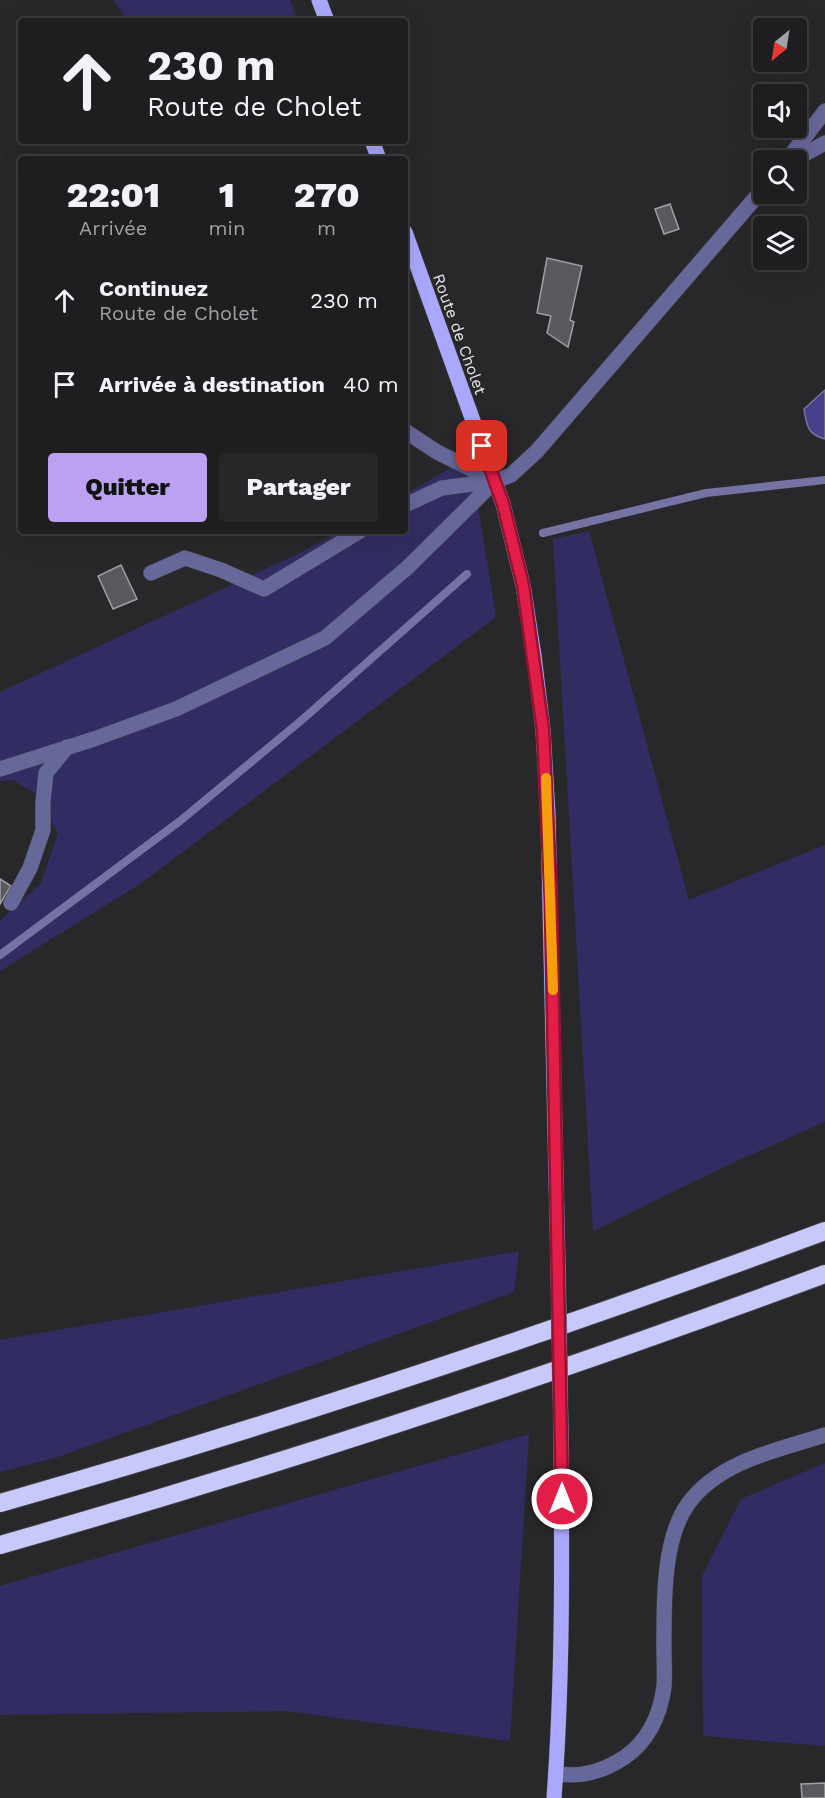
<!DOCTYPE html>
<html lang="fr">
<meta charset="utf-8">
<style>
body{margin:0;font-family:"Work Sans",sans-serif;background:#262729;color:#f1f3f6;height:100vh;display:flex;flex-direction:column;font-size:22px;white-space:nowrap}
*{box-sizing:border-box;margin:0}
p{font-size:20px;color:#a1a2a5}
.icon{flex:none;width:33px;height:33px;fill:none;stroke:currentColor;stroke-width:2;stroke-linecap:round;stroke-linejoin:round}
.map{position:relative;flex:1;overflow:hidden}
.drawer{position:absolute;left:18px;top:156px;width:390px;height:378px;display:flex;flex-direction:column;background:#1e1e20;border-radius:6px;box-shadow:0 6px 24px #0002,0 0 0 2px #3c3c3e}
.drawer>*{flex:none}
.banner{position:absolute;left:18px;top:18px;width:390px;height:126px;border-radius:6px;box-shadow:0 6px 24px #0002,0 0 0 2px #3c3c3e;background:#1e1e20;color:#f1f3f6;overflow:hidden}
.needle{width:39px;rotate:210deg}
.tools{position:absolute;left:753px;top:18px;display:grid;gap:12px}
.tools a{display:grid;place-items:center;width:54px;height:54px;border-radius:6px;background:#1e1e20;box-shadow:0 6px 24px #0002,0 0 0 2px #3c3c3e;font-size:30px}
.pin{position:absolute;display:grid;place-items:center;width:51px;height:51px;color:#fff;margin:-26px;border-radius:12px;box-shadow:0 3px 9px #0006}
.me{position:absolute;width:66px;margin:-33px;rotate:0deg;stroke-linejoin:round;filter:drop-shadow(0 0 4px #0008)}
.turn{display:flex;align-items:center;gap:21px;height:126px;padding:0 30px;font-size:27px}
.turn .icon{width:78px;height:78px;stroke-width:2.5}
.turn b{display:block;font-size:42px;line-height:51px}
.eta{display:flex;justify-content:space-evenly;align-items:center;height:102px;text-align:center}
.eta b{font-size:36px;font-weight:800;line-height:42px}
.cta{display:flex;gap:12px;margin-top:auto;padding:12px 30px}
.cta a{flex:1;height:69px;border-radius:6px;background:#bca0f2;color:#111;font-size:24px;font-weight:800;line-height:69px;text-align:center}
.cta a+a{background:#262729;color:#f1f3f6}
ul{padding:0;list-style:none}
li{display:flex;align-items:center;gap:18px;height:84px;padding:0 30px}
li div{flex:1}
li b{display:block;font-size:22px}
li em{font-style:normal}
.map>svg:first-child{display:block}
.green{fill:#312d62}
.water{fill:#454087;stroke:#7572a4;stroke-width:1.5}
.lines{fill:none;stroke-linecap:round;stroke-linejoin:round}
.stream{stroke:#7572a4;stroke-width:8}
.building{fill:#595a5d;stroke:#9f9fa3;stroke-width:1.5}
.minor-casing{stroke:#434345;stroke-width:16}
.major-casing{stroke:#434345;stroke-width:16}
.highway-casing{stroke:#434345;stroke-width:20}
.minor{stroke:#67689a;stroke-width:15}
.major{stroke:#a9a8fc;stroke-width:15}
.highway{stroke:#c7c9fb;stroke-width:18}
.major-bridge-casing{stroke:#434345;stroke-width:16;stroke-linecap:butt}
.major-bridge{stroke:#a9a8fc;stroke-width:15}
.route-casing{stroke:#92132f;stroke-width:15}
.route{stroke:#e11d48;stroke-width:10}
.slow{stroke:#f59e0b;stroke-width:10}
.labels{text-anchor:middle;stroke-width:4.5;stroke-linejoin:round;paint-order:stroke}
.street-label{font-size:16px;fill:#e6e6e8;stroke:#28282b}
</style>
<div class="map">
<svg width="825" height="1798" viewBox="0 0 825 1798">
<rect width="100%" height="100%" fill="#28282b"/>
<!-- green -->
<g class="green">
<polygon points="114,0 290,0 298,21 127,21"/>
<polygon points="470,457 496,617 140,884 0,971 0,921 41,883 58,834 38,795 13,780 0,781 0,692 300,553 340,531 405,531 405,494"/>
<polygon points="589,531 689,900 825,845 825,1122 741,1159 593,1231 553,539"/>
<polygon points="519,1251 514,1292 58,1457 0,1472 0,1340"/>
<polygon points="529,1434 510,1741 287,1711 0,1715 0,1586"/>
<polygon points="825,1463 825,1746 703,1736 702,1576 741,1499"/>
</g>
<!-- water -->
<path class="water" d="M 825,390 L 825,439 C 807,434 807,426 804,409 Z"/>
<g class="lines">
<!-- stream -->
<g class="stream">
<polyline points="543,533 706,493 825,480"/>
<polyline points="0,955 180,821 303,719 467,574"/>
</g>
</g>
<!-- building -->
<g class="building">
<polygon points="670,204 679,229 664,234 655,209"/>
<polygon points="547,258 582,266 570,320 574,322 568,347 547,333 551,316 537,313"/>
<polygon points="121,565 137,599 113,609 98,576"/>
<polygon points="0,879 11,886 0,904"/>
<polygon points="825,1783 825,1798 802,1798 801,1784"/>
</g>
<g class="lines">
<defs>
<g id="minor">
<polyline points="787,160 825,111"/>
<polyline points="794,160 825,143"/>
<polyline points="405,431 437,452 495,481 511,475 537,451 764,188"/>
<polyline points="151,573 185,558 221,570 264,589 360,531"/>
<polyline points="0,769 94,739 176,709 325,638 408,567 495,481 442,488 405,505"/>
<polyline points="11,903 30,868 43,830 43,802 46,773 67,747"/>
<path d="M 556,1774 C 565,1774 575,1776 583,1774 C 598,1772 613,1765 625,1757 C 648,1741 660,1715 664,1687 C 665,1675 664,1662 664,1650 C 664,1606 662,1540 688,1504 C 719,1461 778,1450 825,1435"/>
</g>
<g id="major">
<polyline points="319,0 327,21"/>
<polyline points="372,141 379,159"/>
<polyline points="405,232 503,504 523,585 534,656 543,730 548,815 558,1266"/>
<path d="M 554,1798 C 563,1677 562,1556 561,1435"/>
</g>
<g id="highway">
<path d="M 0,1503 C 279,1424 553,1332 825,1231"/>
<path d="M 0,1545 C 278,1466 553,1375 825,1274"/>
</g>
</defs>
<!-- minor casing -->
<use href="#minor" class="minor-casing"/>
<!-- major casing -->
<use href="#major" class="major-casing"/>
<!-- highway casing -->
<use href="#highway" class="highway-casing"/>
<!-- minor -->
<use href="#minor" class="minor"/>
<!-- major -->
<use href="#major" class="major"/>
<!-- highway -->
<use href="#highway" class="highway"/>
<defs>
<polyline id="major-bridge" points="558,1266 561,1435"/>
</defs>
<!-- major-bridge casing -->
<use href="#major-bridge" class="major-bridge-casing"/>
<!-- major-bridge -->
<use href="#major-bridge" class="major-bridge"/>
</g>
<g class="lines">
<defs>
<polyline id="route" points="482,446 503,504 523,585 543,730 551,900 562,1499"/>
</defs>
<!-- route casing -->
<use href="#route" class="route-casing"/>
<!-- route -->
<use href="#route" class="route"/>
<!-- slow -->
<polyline class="slow" points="546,778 553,990"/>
</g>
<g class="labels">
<!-- street labels -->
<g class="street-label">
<text transform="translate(460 334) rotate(70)" y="6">Route de Cholet</text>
</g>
</g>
</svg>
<div class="tools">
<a><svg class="needle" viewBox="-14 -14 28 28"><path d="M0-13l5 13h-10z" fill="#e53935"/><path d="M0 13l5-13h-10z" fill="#a1a2a5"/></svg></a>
<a><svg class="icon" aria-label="sound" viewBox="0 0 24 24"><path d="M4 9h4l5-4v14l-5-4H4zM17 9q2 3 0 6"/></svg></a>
<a><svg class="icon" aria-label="search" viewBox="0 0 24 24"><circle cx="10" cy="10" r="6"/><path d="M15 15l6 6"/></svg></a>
<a><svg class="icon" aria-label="layers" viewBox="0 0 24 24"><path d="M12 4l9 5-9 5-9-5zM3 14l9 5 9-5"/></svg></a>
</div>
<div class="pin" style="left:482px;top:446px;background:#d93025"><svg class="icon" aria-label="arrive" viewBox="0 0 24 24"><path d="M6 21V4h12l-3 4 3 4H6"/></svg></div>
<svg class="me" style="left:562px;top:1499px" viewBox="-20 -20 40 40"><circle r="17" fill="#e11d48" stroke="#fff" stroke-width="3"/><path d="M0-11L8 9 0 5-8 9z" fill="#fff"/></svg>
<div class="banner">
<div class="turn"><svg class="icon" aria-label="ahead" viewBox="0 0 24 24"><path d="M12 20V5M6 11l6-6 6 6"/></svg><div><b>230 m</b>Route de Cholet</div></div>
</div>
<section class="drawer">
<div class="eta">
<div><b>22:01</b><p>Arrivée</p></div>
<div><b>1</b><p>min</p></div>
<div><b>270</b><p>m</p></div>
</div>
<ul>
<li><svg class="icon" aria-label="ahead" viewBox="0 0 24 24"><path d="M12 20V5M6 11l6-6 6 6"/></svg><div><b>Continuez</b><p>Route de Cholet</p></div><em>230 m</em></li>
<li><svg class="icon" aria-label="arrive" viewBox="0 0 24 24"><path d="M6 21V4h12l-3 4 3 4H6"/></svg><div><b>Arrivée à destination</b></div><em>40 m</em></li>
</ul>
<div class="cta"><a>Quitter</a><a>Partager</a></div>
</section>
</div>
